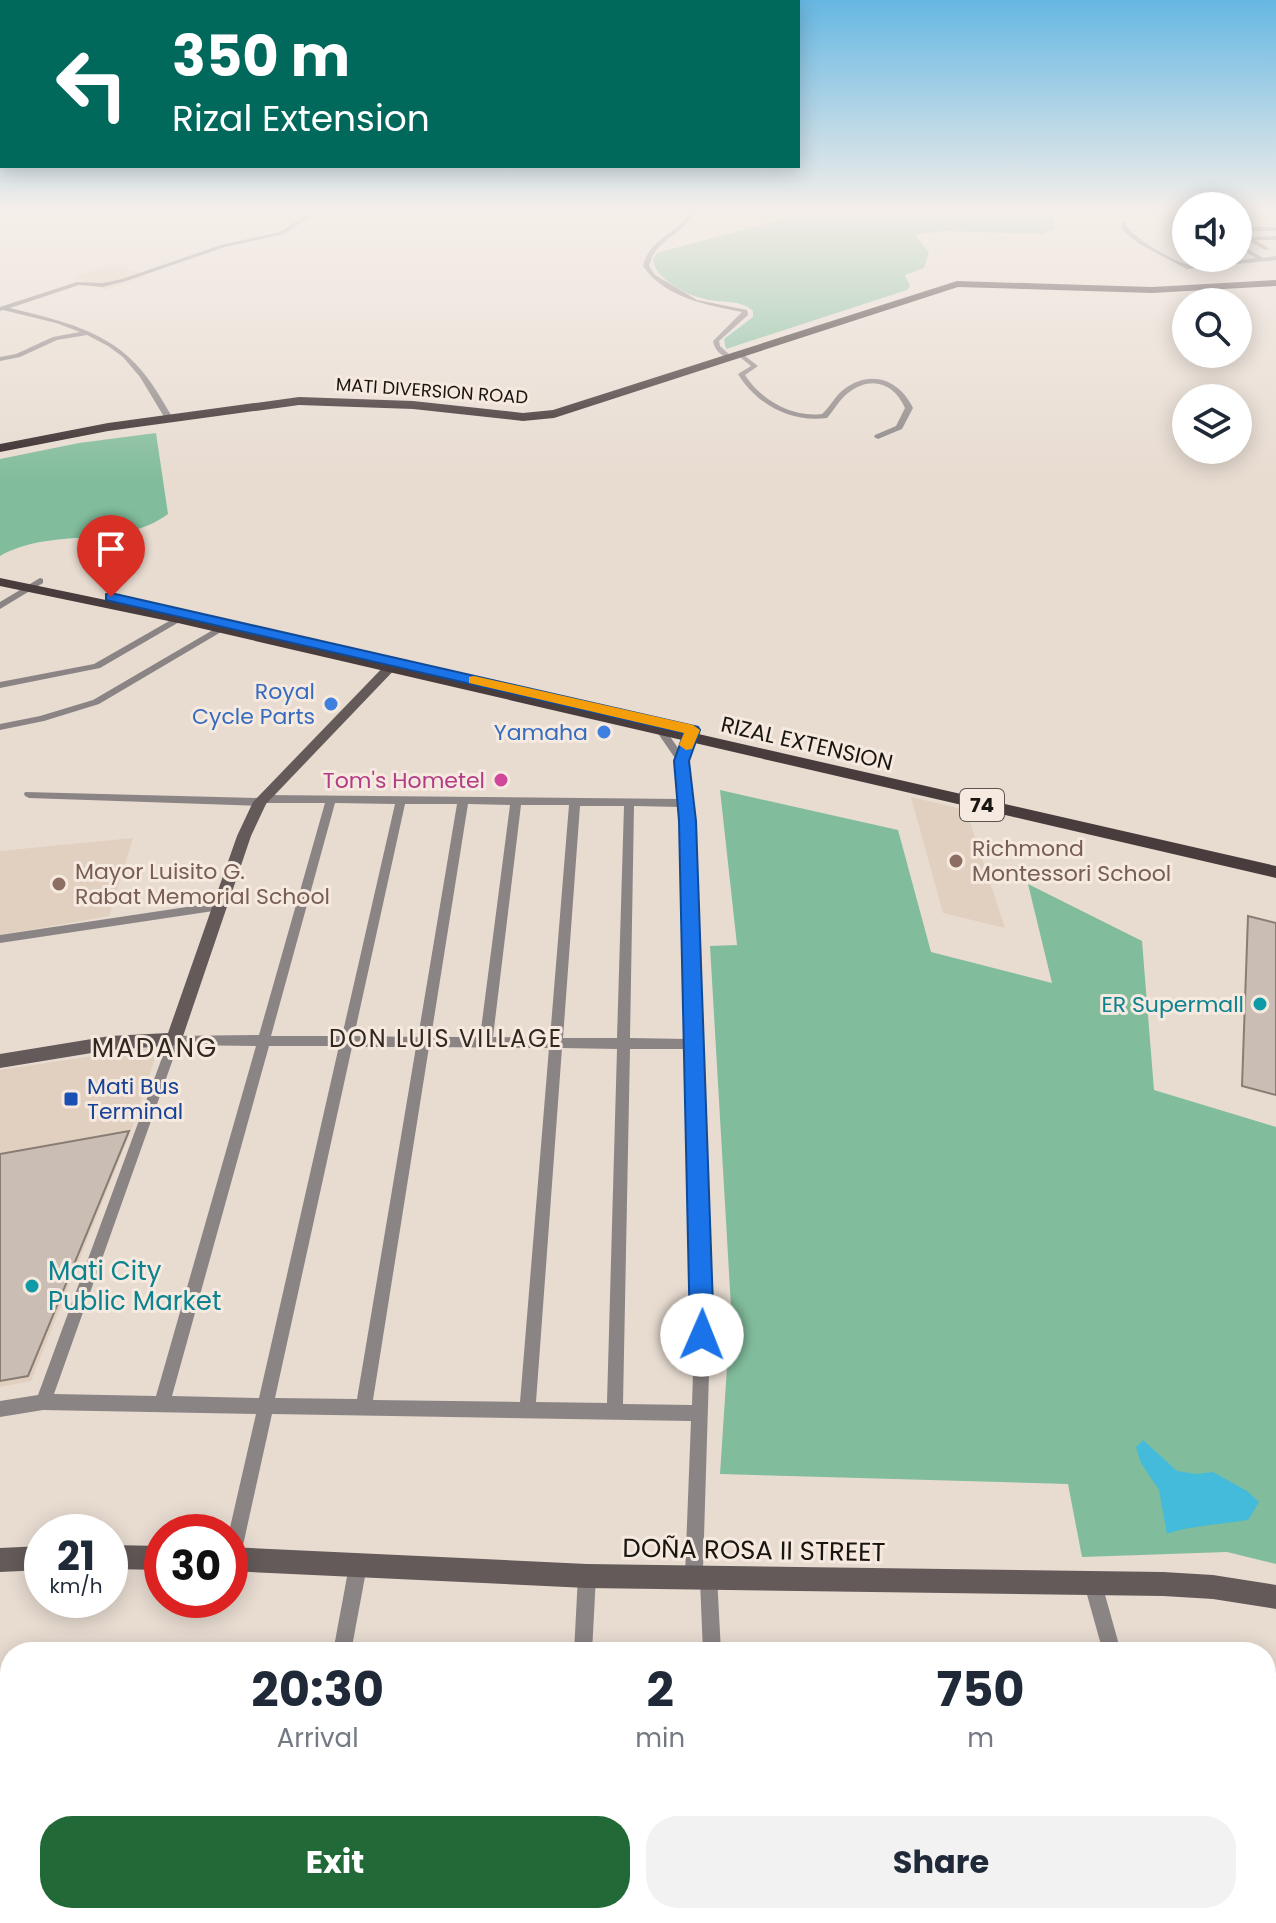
<!DOCTYPE html>
<meta charset="utf-8">
<style>
body{margin:0;font-family:Poppins,sans-serif;background:#f2f2f3;color:#1f2937;height:100vh;display:flex;flex-direction:column;font-size:30px;white-space:nowrap}
*{box-sizing:border-box;margin:0}
p{font-size:26px;color:#747a83}
.icon{flex:none;width:44px;height:44px;fill:none;stroke:currentColor;stroke-width:2;stroke-linecap:round;stroke-linejoin:round}
.map{position:relative;flex:1;overflow:hidden}
.drawer{position:absolute;left:0px;top:1642px;width:1276px;height:282px;display:flex;flex-direction:column;background:#fff;border-radius:32px 32px 0 0;box-shadow:0 4px 20px #0003}
.drawer>*{flex:none}
.guide{position:absolute;left:0px;top:0px;width:800px;height:168px;box-shadow:0 4px 20px #0003;background:#00695c;color:#fff;overflow:hidden}
.buttons{position:absolute;left:1172px;top:192px;display:grid;gap:16px}
.buttons a{display:grid;place-items:center;width:80px;height:80px;border-radius:50%;background:#fff;box-shadow:0 4px 20px #0003;font-size:40px}
.speed{position:absolute;left:24px;top:1514px;display:flex;gap:16px;font-size:40px;font-weight:700;text-align:center}
.speed>*{display:grid;place-content:center;width:104px;height:104px;border-radius:50%;background:#fff;box-shadow:0 4px 20px #0003;line-height:1}
.speed small{font-size:20px;font-weight:400}
.speed .limit{border:12px solid #d22;background:#fff;color:#111}
.pin{position:absolute;display:grid;place-items:center;width:68px;height:68px;color:#fff;margin:-82px -34px;border-radius:50% 50% 50% 0;rotate:-45deg;box-shadow:0 0 8px #0007}
.pin .icon{rotate:45deg}
.me{position:absolute;width:88px;margin:-44px;rotate:1deg;stroke-linejoin:round;filter:drop-shadow(0 0 6px #0008)}
.turn{display:flex;align-items:center;gap:28px;height:168px;padding:0 40px;font-size:36px}
.turn .icon{width:104px;height:104px;stroke-width:2.5}
.turn b{display:block;font-size:56px;line-height:68px}
.eta{display:flex;justify-content:space-evenly;align-items:center;height:136px;text-align:center}
.eta b{font-size:48px;font-weight:700;line-height:56px}
.action{display:flex;gap:16px;margin-top:auto;padding:16px 40px}
.action a{flex:1;height:92px;border-radius:32px;background:#216936;color:#fff;font-size:32px;font-weight:700;line-height:92px;text-align:center}
.action a+a{background:#f2f2f3;color:#1f2937}
.map>svg:first-child{display:block}
.built{fill:#e1cfbf}
.green{fill:#81bc9c}
.water{fill:#44bbda}
.building{fill:#cabdb3;stroke:#887d74;stroke-width:2}
.lines{fill:none;stroke-linecap:round;stroke-linejoin:round}
.street{fill:#8b8485;fill-rule:evenodd}
.secondary{fill:#645a5a;fill-rule:evenodd}
.primary{fill:#483c3d;fill-rule:evenodd}
.highway{fill:#312425;fill-rule:evenodd}
.route{fill:#1a73e8;stroke:#114b97;stroke-width:2}
.slow{fill:#f59e0b}
.shop-dot{fill:#3f7fe0;stroke:#f6e9df;stroke-width:3}
.hotel-dot{fill:#d1479c;stroke:#f6e9df;stroke-width:3}
.education-dot{fill:#8d6e63;stroke:#f6e9df;stroke-width:3}
.culture-dot{fill:#0f9aa8;stroke:#f6e9df;stroke-width:3}
.transit-dot{fill:#1a4fb4;stroke:#f6e9df;stroke-width:3}
.labels{text-anchor:middle;stroke-width:6;stroke-linejoin:round;paint-order:stroke}
.far-street-label{font-size:18px;fill:#191511;stroke:#f6e9df}
.shield{fill:#f6e9df;stroke:#5b554f;stroke-width:2}
.shield-label{font-size:20px;font-weight:bold;fill:#191511}
.shop-label{font-size:22px;fill:#366cbe;stroke:#f6e9df;text-anchor:end}
.street-label{font-size:22px;fill:#191511;stroke:#f6e9df}
.hotel-label{font-size:22px;fill:#b23c85;stroke:#f6e9df;text-anchor:end}
.education-label{font-size:22px;fill:#785e54;stroke:#f6e9df;text-anchor:start}
.culture-label{font-size:22px;fill:#0d838f;stroke:#f6e9df;text-anchor:end}
.transit-label{font-size:22px;fill:#164399;stroke:#f6e9df;text-anchor:start}
.neighbourhood-label{font-size:24px;letter-spacing:2px;fill:#312820;stroke:#f6e9df}
.quarter-label{font-size:26px;letter-spacing:2px;fill:#312820;stroke:#f6e9df}
.near-culture-label{font-size:26px;fill:#0d838f;stroke:#f6e9df;text-anchor:start}
.near-street-label{font-size:26px;fill:#191511;stroke:#f6e9df}
</style>
<div class="map">
<svg width="1276" height="1923" viewBox="0 0 1276 1923">
<rect width="100%" height="100%" fill="#e8dcd1"/>
<!-- built -->
<g class="built">
<polygon points="116,263 147,276 105,290 74,277"/>
<polygon points="911,797 966,810 1005,928 943,913"/>
<polygon points="133,838 109,916 0,935 0,851"/>
<polygon points="159,1046 132,1128 31,1381 0,1387 0,1070"/>
</g>
<!-- green -->
<g class="green">
<path d="M 816,210 L 1186,210 L 1186,218 L 1062,212 L 1053,217 L 1055,229 L 1042,234 L 943,231 L 915,235 L 929,252 L 924,268 L 905,275 L 910,286 L 907,290 L 726,349 L 724,339 L 753,317 L 753,311 C 741,299 721,303 705,299 C 686,295 655,279 653,259 L 657,253 Z"/>
<path d="M 156,433 L 168,514 C 119,550 53,526 0,556 L 0,459 L 79,443 Z"/>
<polygon points="720,790 898,830 931,952 1052,983 1028,884 1142,941 1154,1090 1276,1127 1276,1564 1227,1552 1082,1557 1068,1484 720,1474 731,1307 710,946 737,945"/>
</g>
<!-- water -->
<path class="water" d="M 1143,1440 L 1177,1471 L 1196,1474 L 1213,1472 L 1247,1491 L 1259,1502 L 1248,1520 C 1229,1523 1182,1527 1167,1534 L 1159,1490 L 1141,1463 L 1136,1447 Z"/>
<!-- building -->
<g class="building">
<polygon points="1248,916 1276,923 1276,1095 1242,1086"/>
<polygon points="129,1131 28,1376 0,1381 0,1154"/>
</g>
<g class="lines">
<!-- street -->
<g class="street">
<path d="M 314,210 L 320,210 L 284,234 L 225,247 L 126,281 L 103,287 L 79,285 L 10,308 C 58,320 109,330 142,371 C 154,385 163,402 173,418 L 172,420 L 166,420 L 140,377 L 123,357 L 108,346 L 87,335 L 57,340 L 20,357 L 0,361 L 0,357 L 16,354 L 53,337 L 80,332 L 56,323 L 3,310 L 0,311 L 0,307 L 77,282 L 103,283 L 122,279 L 221,245 L 280,232 Z"/>
<path d="M 691,210 L 696,210 C 683,237 656,237 649,266 L 655,275 L 697,300 L 747,310 L 748,315 L 719,341 L 720,346 L 730,355 L 730,357 C 722,358 714,349 713,341 L 742,312 C 707,305 665,298 643,266 C 650,237 678,235 691,210 Z"/>
<path d="M 1121,222 L 1125,222 C 1129,236 1172,260 1186,264 C 1197,267 1242,260 1256,258 L 1238,247 L 1238,243 L 1263,258 L 1276,256 L 1276,260 L 1187,269 L 1139,244 L 1122,230 Z"/>
<polygon points="1238,227 1276,227 1276,231 1239,231 1250,237 1276,236 1276,240 1255,240 1270,249 1265,250 1238,234"/>
<polygon points="1172,228 1186,234 1186,238 1172,230"/>
<path d="M 736,352 L 740,352 L 758,366 L 745,375 C 761,400 792,418 822,414 C 830,407 835,396 843,390 C 870,369 899,379 913,408 L 902,429 L 878,439 L 874,437 L 875,435 L 896,426 L 905,408 C 894,383 871,375 848,393 C 839,400 834,410 827,418 C 791,423 756,404 738,374 L 751,366 L 736,354 Z"/>
<polygon points="40,578 43,579 43,583 0,609 0,602"/>
<polygon points="178,616 181,617 181,621 100,668 0,688 0,682 94,664"/>
<polygon points="218,627 223,630 221,632 99,704 44,721 0,730 0,724 40,716 93,700"/>
<path d="M 666,721 L 671,724 L 667,732 L 680,751 L 689,728 L 697,728 L 698,730 L 687,761 L 692,821 L 711,1309 L 703,1569 L 708,1567 L 714,1570 L 717,1576 L 721,1652 L 703,1652 L 700,1581 L 694,1584 L 688,1581 L 685,1575 L 691,1421 L 272,1414 L 240,1559 L 237,1565 L 231,1568 L 229,1532 L 256,1414 L 43,1410 L 0,1417 L 0,1401 L 38,1395 L 170,1036 L 259,1035 L 325,803 L 265,803 L 260,806 L 29,798 L 25,796 L 24,794 L 25,792 L 260,798 L 265,795 L 680,799 L 677,761 L 657,732 L 663,722 ZM 335,803 L 395,804 L 342,1036 L 271,1036 ZM 405,804 L 457,804 L 418,1037 L 354,1036 ZM 468,804 L 510,805 L 480,1037 L 431,1037 ZM 521,805 L 569,805 L 550,1038 L 493,1037 ZM 580,806 L 624,806 L 617,1038 L 563,1038 ZM 634,806 L 680,807 L 688,1039 L 630,1038 ZM 178,1045 L 256,1046 L 156,1396 L 54,1394 ZM 269,1046 L 339,1046 L 259,1398 L 172,1396 ZM 352,1047 L 416,1047 L 357,1399 L 275,1398 ZM 429,1047 L 549,1048 L 520,1402 L 373,1400 ZM 562,1048 L 617,1049 L 607,1403 L 536,1402 ZM 630,1049 L 688,1049 L 695,1309 L 692,1405 L 623,1404 Z"/>
<polygon points="220,902 226,906 220,910 0,943 0,935"/>
<polygon points="358,1557 364,1560 367,1566 351,1652 333,1652 349,1566 352,1560"/>
<polygon points="587,1567 593,1570 596,1576 592,1652 574,1652 578,1576 581,1570"/>
<polygon points="1093,1575 1099,1578 1102,1584 1121,1652 1103,1652 1084,1584 1087,1578"/>
<polygon points="286,1914 306,1914 305,1923 285,1923"/>
<polygon points="560,1914 580,1914 579,1923 559,1923"/>
<rect x="708" y="1914" width="20" height="9"/>
<polygon points="1178,1914 1198,1914 1201,1923 1181,1923"/>
</g>
<!-- secondary -->
<g class="secondary">
<polygon points="395,658 399,659 399,665 266,804 251,836 180,1045 110,1050 0,1068 0,1054 110,1036 168,1033 237,836 253,802 391,659"/>
<polygon points="110,1545 162,1546 162,1570 110,1569"/>
<polygon points="42,1546 42,1570 0,1572 0,1548"/>
<polygon points="230,1547 587,1564 1163,1572 1213,1575 1276,1585 1276,1609 1213,1599 1163,1596 587,1588 230,1571"/>
</g>
<!-- primary -->
<polygon class="primary" points="0,578 178,615 1276,866 1276,878 178,623 0,586"/>
<!-- highway -->
<polygon class="highway" points="1276,280 1276,286 1152,293 958,287 554,418 523,421 413,409 299,405 108,431 0,452 0,444 108,423 299,397 413,401 523,413 553,410 957,281 1152,287"/>
</g>
<!-- sky -->
<linearGradient id="sky" x2="0" y2="1"><stop stop-color="#66b7e2"/><stop offset="0.44" stop-color="#f5efea"/><stop offset="1" stop-color="#f5efea" stop-opacity="0"/></linearGradient>
<rect width="1276" height="479" fill="url(#sky)"/>
<!-- route -->
<polygon class="route" points="111,593 698,727 700,730 689,761 696,821 714,1335 710,1343 702,1346 694,1343 690,1335 679,821 674,761 684,733 106,600 106,594"/>
<!-- slow -->
<polygon class="slow" points="474,676 693,725 700,730 692,749 686,750 679,745 684,733 469,683 469,677"/>
<!-- markers -->
<g class="shop-dot">
<circle cx="331" cy="704" r="8"/>
<circle cx="604" cy="732" r="8"/>
</g>
<circle class="hotel-dot" cx="501" cy="780" r="8"/>
<g class="education-dot">
<circle cx="956" cy="861" r="8"/>
<circle cx="59" cy="884" r="8"/>
</g>
<g class="culture-dot">
<circle cx="1260" cy="1004" r="8"/>
<circle cx="32" cy="1286" r="8"/>
</g>
<rect class="transit-dot" x="63" y="1091" width="16" height="16" rx="4"/>
<g class="labels">
<!-- far-street labels -->
<g class="far-street-label">
<text transform="translate(432 391) rotate(4)" y="6">MATI DIVERSION ROAD</text>
</g>
<!-- shield labels -->
<rect class="shield" x="960" y="789" width="44" height="32" rx="6"/>
<g class="shield-label">
<text x="982" y="812">74</text>
</g>
<!-- shop labels -->
<g class="shop-label">
<text x="315" y="699">Royal<tspan x="315" dy="25">Cycle Parts</tspan></text>
<text x="588" y="740">Yamaha</text>
</g>
<!-- street labels -->
<g class="street-label">
<text transform="translate(807 743) rotate(13)" y="8">RIZAL EXTENSION</text>
</g>
<!-- hotel labels -->
<g class="hotel-label">
<text x="485" y="788">Tom's Hometel</text>
</g>
<!-- education labels -->
<g class="education-label">
<text x="972" y="856">Richmond<tspan x="972" dy="25">Montessori School</tspan></text>
<text x="75" y="879">Mayor Luisito G.<tspan x="75" dy="25">Rabat Memorial School</tspan></text>
</g>
<!-- culture labels -->
<g class="culture-label">
<text x="1244" y="1012">ER Supermall</text>
</g>
<!-- transit labels -->
<g class="transit-label">
<text x="87" y="1094">Mati Bus<tspan x="87" dy="25">Terminal</tspan></text>
</g>
<!-- neighbourhood labels -->
<g class="neighbourhood-label">
<text x="446" y="1047">DON LUIS VILLAGE</text>
</g>
<!-- quarter labels -->
<g class="quarter-label">
<text x="155" y="1057">MADANG</text>
</g>
<!-- near-culture labels -->
<g class="near-culture-label">
<text x="48" y="1280">Mati City<tspan x="48" dy="30">Public Market</tspan></text>
</g>
<!-- near-street labels -->
<g class="near-street-label">
<text transform="translate(754 1550) rotate(1)" y="9">DOÑA ROSA II STREET</text>
</g>
</g>
</svg>
<div class="buttons">
<a><svg class="icon" aria-label="sound" viewBox="0 0 24 24"><path d="M4 9h4l5-4v14l-5-4H4zM17 9q2 3 0 6"/></svg></a>
<a><svg class="icon" aria-label="search" viewBox="0 0 24 24"><circle cx="10" cy="10" r="6"/><path d="M15 15l6 6"/></svg></a>
<a><svg class="icon" aria-label="layers" viewBox="0 0 24 24"><path d="M12 4l9 5-9 5-9-5zM3 14l9 5 9-5"/></svg></a>
</div>
<div class="speed"><div>21<small>km/h</small></div><div class="limit">30</div></div>
<div class="pin" style="left:111px;top:597px;background:#d93025"><svg class="icon" aria-label="arrive" viewBox="0 0 24 24"><path d="M6 21V4h12l-3 4 3 4H6"/></svg></div>
<svg class="me" style="left:702px;top:1335px" viewBox="-20 -20 40 40"><circle r="19" fill="#fff"/><path d="M0-13L10 11 0 6-10 11z" fill="#1a73e8"/></svg>
<div class="guide">
<div class="turn"><svg class="icon" aria-label="left" viewBox="0 0 24 24"><path d="M17 20v-9H6M10 6l-5 5 5 5"/></svg><div><b>350 m</b>Rizal Extension</div></div>
</div>
<section class="drawer">
<div class="eta">
<div><b>20:30</b><p>Arrival</p></div>
<div><b>2</b><p>min</p></div>
<div><b>750</b><p>m</p></div>
</div>
<div class="action"><a>Exit</a><a>Share</a></div>
</section>
</div>
